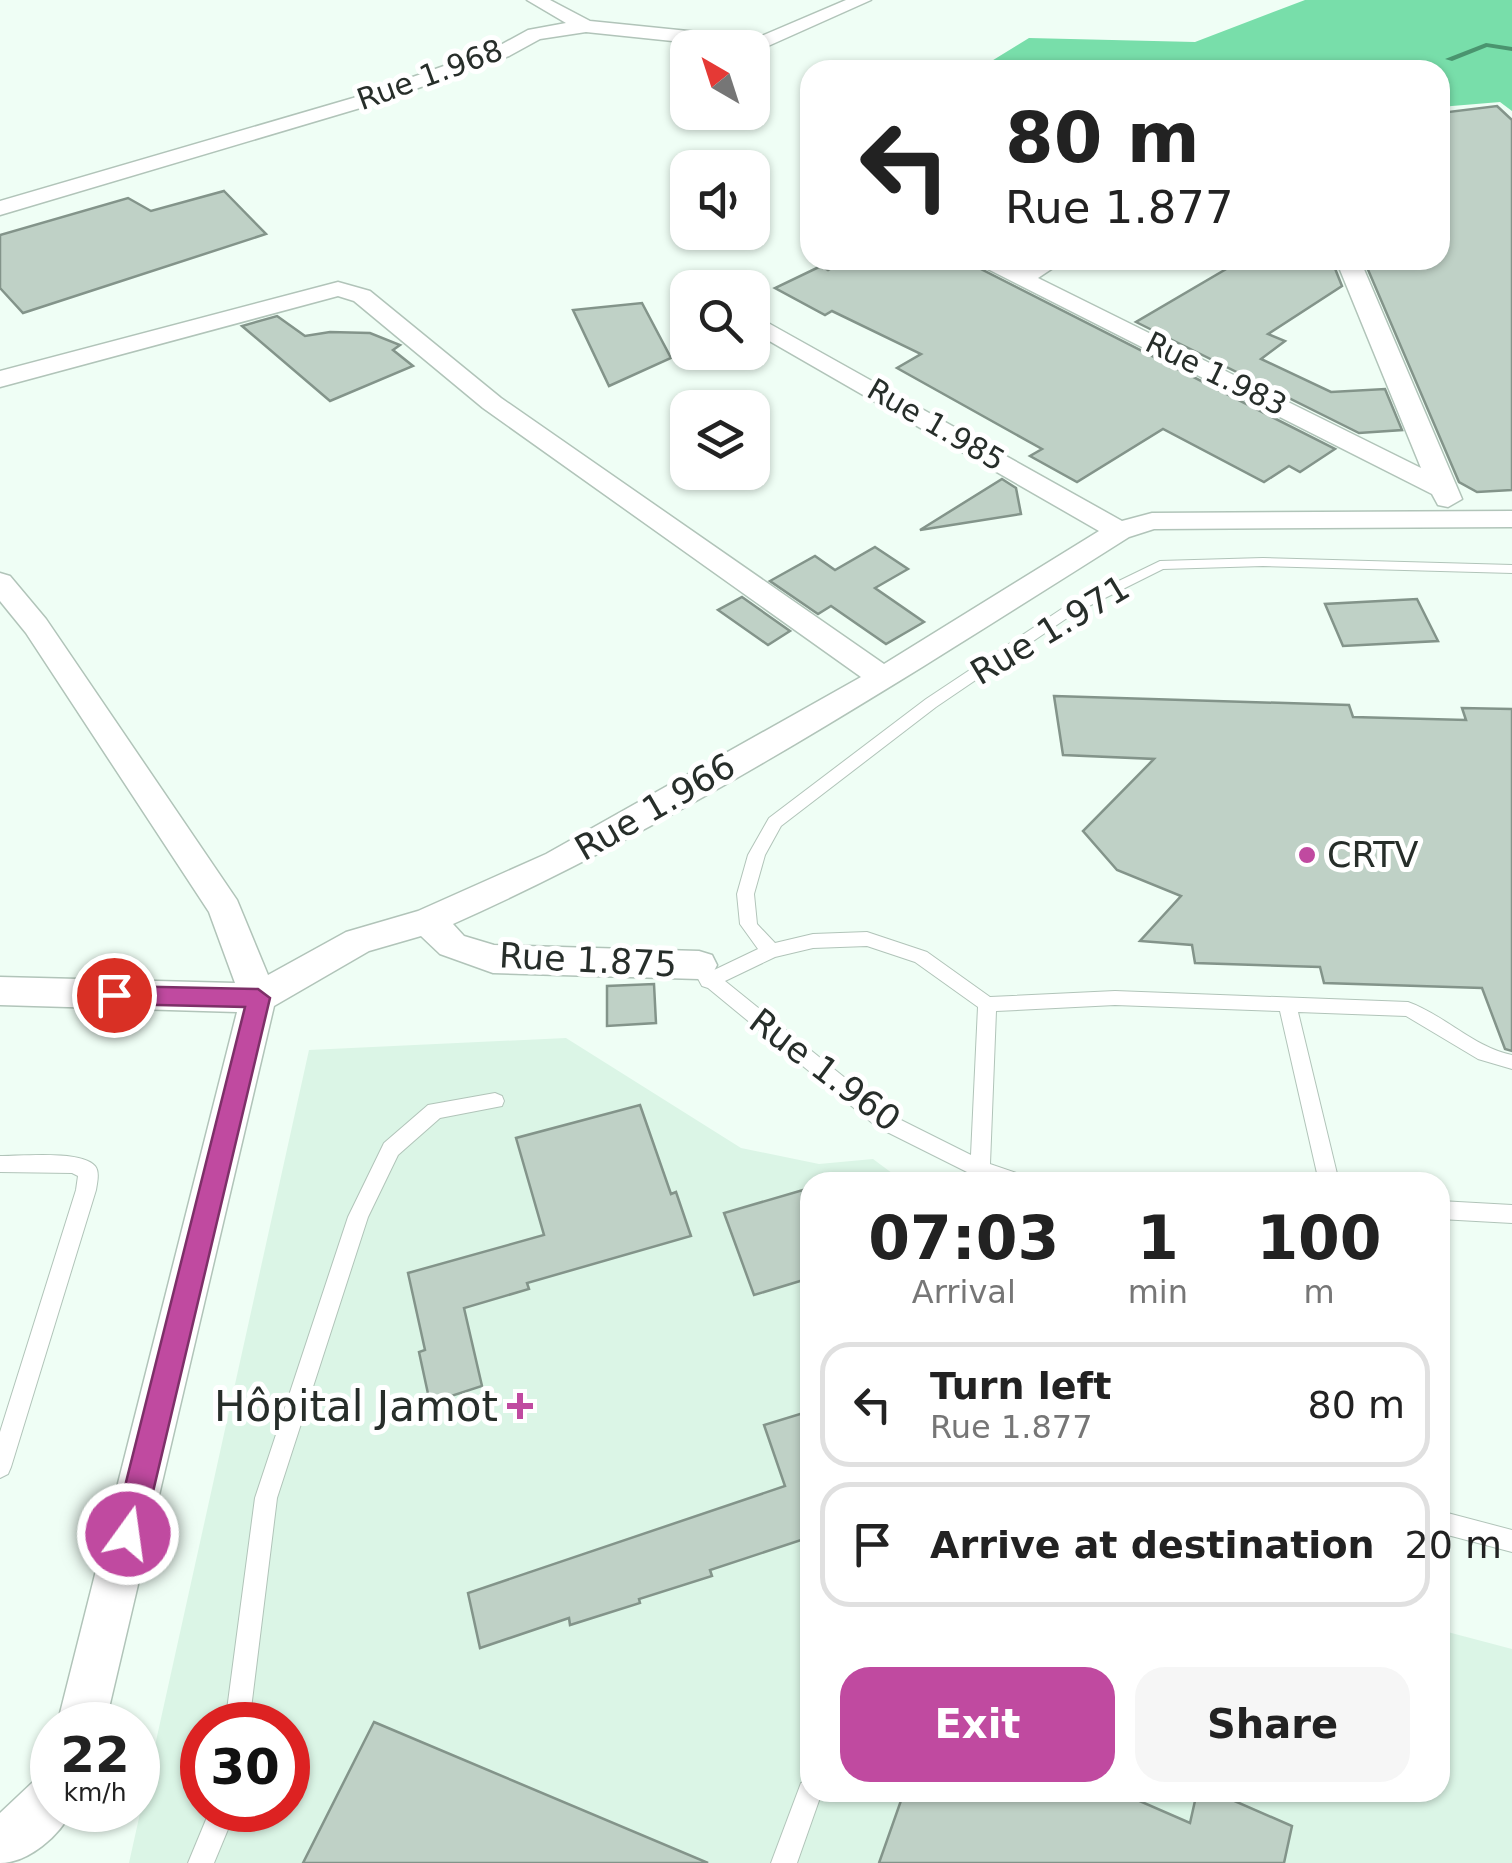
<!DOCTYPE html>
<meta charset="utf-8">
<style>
body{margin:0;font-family:"DejaVu Sans",sans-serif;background:#f6f6f6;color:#222;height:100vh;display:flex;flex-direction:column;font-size:38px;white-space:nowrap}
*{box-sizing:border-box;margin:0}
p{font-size:32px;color:#767676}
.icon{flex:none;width:55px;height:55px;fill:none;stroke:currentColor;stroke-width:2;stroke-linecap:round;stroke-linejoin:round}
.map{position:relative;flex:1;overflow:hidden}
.drawer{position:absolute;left:800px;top:1172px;width:650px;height:630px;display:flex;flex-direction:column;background:#fff;border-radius:30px;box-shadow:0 2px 8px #0004}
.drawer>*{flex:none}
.guide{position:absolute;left:800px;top:60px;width:650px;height:210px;border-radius:30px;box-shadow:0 2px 8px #0004;background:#fff;color:#222;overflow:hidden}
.needle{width:65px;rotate:321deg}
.fabs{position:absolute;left:670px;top:30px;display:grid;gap:20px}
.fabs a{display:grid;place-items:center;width:100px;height:100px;border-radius:20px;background:#fff;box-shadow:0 2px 8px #0004;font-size:50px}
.speed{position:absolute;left:30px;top:1702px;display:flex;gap:20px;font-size:50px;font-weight:700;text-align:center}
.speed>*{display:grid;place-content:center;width:130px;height:130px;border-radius:50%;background:#fff;box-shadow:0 2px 8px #0004;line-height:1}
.speed small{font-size:25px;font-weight:400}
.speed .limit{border:15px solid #d22;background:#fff;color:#111}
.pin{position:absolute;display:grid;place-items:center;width:85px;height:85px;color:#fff;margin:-42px;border:5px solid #fff;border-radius:50%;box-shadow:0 2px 10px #0007}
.me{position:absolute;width:110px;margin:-55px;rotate:14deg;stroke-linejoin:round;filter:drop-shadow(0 0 8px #0008)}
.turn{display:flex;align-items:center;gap:35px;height:210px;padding:0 40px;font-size:45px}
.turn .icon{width:130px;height:130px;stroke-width:2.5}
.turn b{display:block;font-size:70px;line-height:85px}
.eta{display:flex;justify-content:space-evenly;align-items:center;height:170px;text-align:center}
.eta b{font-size:60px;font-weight:800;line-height:70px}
.cta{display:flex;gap:20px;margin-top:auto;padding:20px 40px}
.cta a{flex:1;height:115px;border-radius:30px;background:#c04aa0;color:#fff;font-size:40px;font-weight:800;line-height:115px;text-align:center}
.cta a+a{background:#f6f6f6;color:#222}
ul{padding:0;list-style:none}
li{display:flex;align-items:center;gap:30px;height:125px;margin:0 20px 15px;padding:0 20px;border:5px solid #e0e0e0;border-radius:30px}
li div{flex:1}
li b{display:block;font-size:38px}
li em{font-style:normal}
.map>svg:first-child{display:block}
.built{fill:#dbf5e6;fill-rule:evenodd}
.forest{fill:#78deaa}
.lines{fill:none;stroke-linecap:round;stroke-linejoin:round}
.stream{fill:#4a946f;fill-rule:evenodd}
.building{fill:#bfd1c6;stroke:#83948a;stroke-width:2.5}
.lane-casing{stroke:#b1c4b9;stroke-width:2}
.street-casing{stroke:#b1c4b9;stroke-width:3}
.lane{fill:#fff;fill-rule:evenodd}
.street{fill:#fff;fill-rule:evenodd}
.route{fill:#c04aa0;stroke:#7d3068;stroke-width:2.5}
.poi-dot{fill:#c04aa0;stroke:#fff;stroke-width:4}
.labels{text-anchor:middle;stroke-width:10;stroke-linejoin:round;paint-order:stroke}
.far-street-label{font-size:30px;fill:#272e2a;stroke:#fff}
.street-label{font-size:35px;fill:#272e2a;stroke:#fff}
.poi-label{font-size:35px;fill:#272e2a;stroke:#fff;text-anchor:start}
.near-poi-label{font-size:42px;fill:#272e2a;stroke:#fff;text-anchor:end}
</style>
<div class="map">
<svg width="1512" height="1863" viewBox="0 0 1512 1863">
<rect width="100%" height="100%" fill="#effef5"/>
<!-- built -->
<path class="built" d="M 566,1038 L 741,1148 L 819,1164 L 873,1159 L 904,1182 L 810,1182 L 810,1792 L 1440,1792 L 1440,1630 L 1512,1649 L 1512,1863 L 129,1863 L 309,1050 ZM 202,1725 L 288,1725 L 288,1810 L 202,1810 Z"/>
<!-- forest -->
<polygon class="forest" points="1305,0 1512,0 1512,111 1500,102 1440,107 1440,70 977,70 1029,38 1195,42"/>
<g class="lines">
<!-- stream -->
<polygon class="stream" points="1486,43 1512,47 1512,51 1487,47 1452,61 1445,59"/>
</g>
<!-- building -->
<g class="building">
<polygon points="1497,106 1512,120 1512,490 1477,492 1459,482 1366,265 1382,265 1379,260 1440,260 1440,113"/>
<polygon points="224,191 266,234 23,313 0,288 0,235 128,198 151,211"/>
<polygon points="846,260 879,260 902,267 914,260 963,260 1335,449 1300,472 1289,466 1264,482 1163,429 1077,482 1030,456 1042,449 897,368 921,354 832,311 825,315 775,288 821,266 828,270"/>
<polygon points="1334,266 1342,286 1268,334 1285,341 1261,359 1331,392 1385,389 1402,430 1359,433 1136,322 1228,268"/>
<polygon points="642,303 671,358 609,386 573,310"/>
<polygon points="277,316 305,336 330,332 370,333 400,345 393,350 413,366 330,401 242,326"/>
<polygon points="1002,479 1016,488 1021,514 920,530"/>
<polygon points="875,547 908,569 875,588 924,622 886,644 831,606 818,614 770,581 815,556 835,570"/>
<polygon points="742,597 790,631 768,645 718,610"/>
<polygon points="1417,599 1438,641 1343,646 1325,604"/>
<polygon points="1054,696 1349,705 1353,717 1466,720 1462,708 1512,709 1512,1051 1505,1049 1482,988 1324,983 1320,967 1195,963 1192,945 1140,941 1181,896 1117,870 1083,831 1154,759 1063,755"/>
<polygon points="654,984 656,1023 607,1026 607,986"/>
<polygon points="640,1105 671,1194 676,1192 691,1236 527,1283 529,1289 464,1308 482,1386 430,1403 419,1352 425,1350 408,1273 544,1235 516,1138"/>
<polygon points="810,1188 810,1278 754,1295 724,1213"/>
<polygon points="810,1411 810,1540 804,1539 710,1570 712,1576 639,1599 640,1603 570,1625 569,1618 480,1648 468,1593 785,1486 764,1425"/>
<polygon points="374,1722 708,1863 303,1863"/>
<polygon points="904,1792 1119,1792 1190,1823 1197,1792 1214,1792 1292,1826 1284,1863 879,1863"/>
</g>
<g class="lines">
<defs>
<g id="lane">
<path d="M 1263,558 L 1512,565 L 1512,573 L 1263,566 L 1163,569 L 1073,614 L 936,707 L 781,826 L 765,855 L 754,894 L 757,924 L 775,943 L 813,934 L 867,932 L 927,952 L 990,997 L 1115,991 L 1408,1002 C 1445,1015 1473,1047 1512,1055 L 1512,1069 L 1478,1059 L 1406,1016 L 1298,1012 L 1339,1182 L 1319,1182 L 1280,1011 L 1115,1005 L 996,1011 L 990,1164 L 1025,1176 L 1028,1182 L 995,1182 L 973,1175 L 877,1127 L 708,988 L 702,986 L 696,975 L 699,970 L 705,968 L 712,971 L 758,949 L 740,924 L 737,894 L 748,855 L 769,818 L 926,699 L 1063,608 L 1160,561 ZM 867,946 L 915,962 L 978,1007 L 971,1155 L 891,1115 L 725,981 L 775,957 L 813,948 Z"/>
<polygon points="495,1093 502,1096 504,1101 502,1106 440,1118 398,1155 368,1217 277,1498 249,1725 225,1725 255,1498 348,1217 384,1143 428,1105"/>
<path d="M 0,1156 C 21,1156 82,1150 95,1166 C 100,1172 97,1183 96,1190 L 11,1467 L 8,1474 L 0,1478 L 0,1432 L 76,1190 L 78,1176 L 72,1173 L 0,1172 Z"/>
<polygon points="1440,1201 1512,1205 1512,1223 1440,1219"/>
<polygon points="1440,1511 1512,1530 1512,1552 1440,1533"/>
<polygon points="810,1780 810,1792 822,1792 797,1863 771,1863 801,1783"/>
<polygon points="210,1810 236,1810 214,1863 188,1863"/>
</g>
<g id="street">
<polygon points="527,0 550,0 590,21 757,38 846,0 871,0 759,50 586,32 540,39 509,56 367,106 0,215 0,201 353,98 495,48 528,30 566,23"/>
<polygon points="970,260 1001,260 1019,269 1036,260 1065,260 1038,278 1421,468 1336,260 1360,260 1462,499 1448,507 1438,505 1432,494"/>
<path d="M 338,282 L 370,291 L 501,398 L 884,664 L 1099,531 L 752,331 L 752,314 L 1122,521 L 1152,513 L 1512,511 L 1512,527 L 1154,529 L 1129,537 C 910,675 690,818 453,924 L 464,936 L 494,945 L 699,951 L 712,955 L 717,965 L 712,975 L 699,979 L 493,973 L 440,954 L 421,936 L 369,951 L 274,1006 L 105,1725 L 57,1725 L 237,1012 L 0,1005 L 0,977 L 235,983 L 209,912 L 26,633 L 0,601 L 0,573 L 10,576 L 46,619 L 237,900 L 268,975 L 346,932 L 418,911 L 546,854 L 861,677 L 483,408 L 354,301 L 338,296 L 0,387 L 0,371 Z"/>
<path d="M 52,1774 L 52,1810 L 72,1810 C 60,1836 28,1863 0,1863 L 0,1813 L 34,1781 Z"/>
</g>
</defs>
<!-- lane casing -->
<use href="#lane" class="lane-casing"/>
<!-- street casing -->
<use href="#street" class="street-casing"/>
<!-- lane -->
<use href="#lane" class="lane"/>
<!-- street -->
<use href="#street" class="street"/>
</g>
<!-- route -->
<polygon class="route" points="114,986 258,989 270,998 143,1534 138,1544 128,1548 117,1544 113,1534 245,1007 114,1004 102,995"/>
<!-- markers -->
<g class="poi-dot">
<circle cx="1307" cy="855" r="10"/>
<path d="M515 1391h10v10h10v10h-10v10h-10v-10h-10v-10h10z"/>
</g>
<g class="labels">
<!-- far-street labels -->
<g class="far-street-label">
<text transform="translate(430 75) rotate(-20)" y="10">Rue 1.968</text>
<text transform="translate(1216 374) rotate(26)" y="10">Rue 1.983</text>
<text transform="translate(936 425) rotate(30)" y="10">Rue 1.985</text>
</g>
<!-- street labels -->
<g class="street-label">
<text transform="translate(1050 630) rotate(-31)" y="12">Rue 1.971</text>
<text transform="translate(655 807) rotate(-30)" y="12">Rue 1.966</text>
<text transform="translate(588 960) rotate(3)" y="12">Rue 1.875</text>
<text transform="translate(825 1070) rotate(37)" y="12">Rue 1.960</text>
</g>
<!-- poi labels -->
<g class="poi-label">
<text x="1327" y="867">CRTV</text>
</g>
<!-- near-poi labels -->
<g class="near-poi-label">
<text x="498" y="1421">Hôpital Jamot</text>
</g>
</g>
</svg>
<div class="fabs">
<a><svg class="needle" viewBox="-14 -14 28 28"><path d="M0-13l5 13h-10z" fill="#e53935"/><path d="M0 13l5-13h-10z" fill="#767676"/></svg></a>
<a><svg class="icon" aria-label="sound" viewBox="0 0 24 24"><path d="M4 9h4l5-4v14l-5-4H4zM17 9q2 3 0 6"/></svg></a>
<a><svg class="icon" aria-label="search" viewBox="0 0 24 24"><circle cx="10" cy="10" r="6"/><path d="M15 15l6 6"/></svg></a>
<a><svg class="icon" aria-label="layers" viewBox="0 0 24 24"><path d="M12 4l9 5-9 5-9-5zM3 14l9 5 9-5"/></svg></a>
</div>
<div class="speed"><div>22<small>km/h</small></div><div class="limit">30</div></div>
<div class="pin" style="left:114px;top:995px;background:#d93025"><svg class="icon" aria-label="arrive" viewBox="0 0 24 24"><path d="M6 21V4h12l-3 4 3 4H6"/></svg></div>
<svg class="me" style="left:128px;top:1534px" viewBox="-20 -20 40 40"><circle r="17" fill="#c04aa0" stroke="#fff" stroke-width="3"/><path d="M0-11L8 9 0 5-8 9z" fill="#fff"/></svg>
<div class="guide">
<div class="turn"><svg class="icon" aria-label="left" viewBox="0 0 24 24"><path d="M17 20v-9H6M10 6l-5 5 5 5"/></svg><div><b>80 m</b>Rue 1.877</div></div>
</div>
<section class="drawer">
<div class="eta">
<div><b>07:03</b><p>Arrival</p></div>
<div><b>1</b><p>min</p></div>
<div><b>100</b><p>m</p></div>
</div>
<ul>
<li><svg class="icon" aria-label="left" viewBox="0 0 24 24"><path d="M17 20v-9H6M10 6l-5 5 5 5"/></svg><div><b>Turn left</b><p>Rue 1.877</p></div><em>80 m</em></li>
<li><svg class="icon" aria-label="arrive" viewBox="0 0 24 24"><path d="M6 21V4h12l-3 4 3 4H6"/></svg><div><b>Arrive at destination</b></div><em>20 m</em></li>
</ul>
<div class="cta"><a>Exit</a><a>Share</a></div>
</section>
</div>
